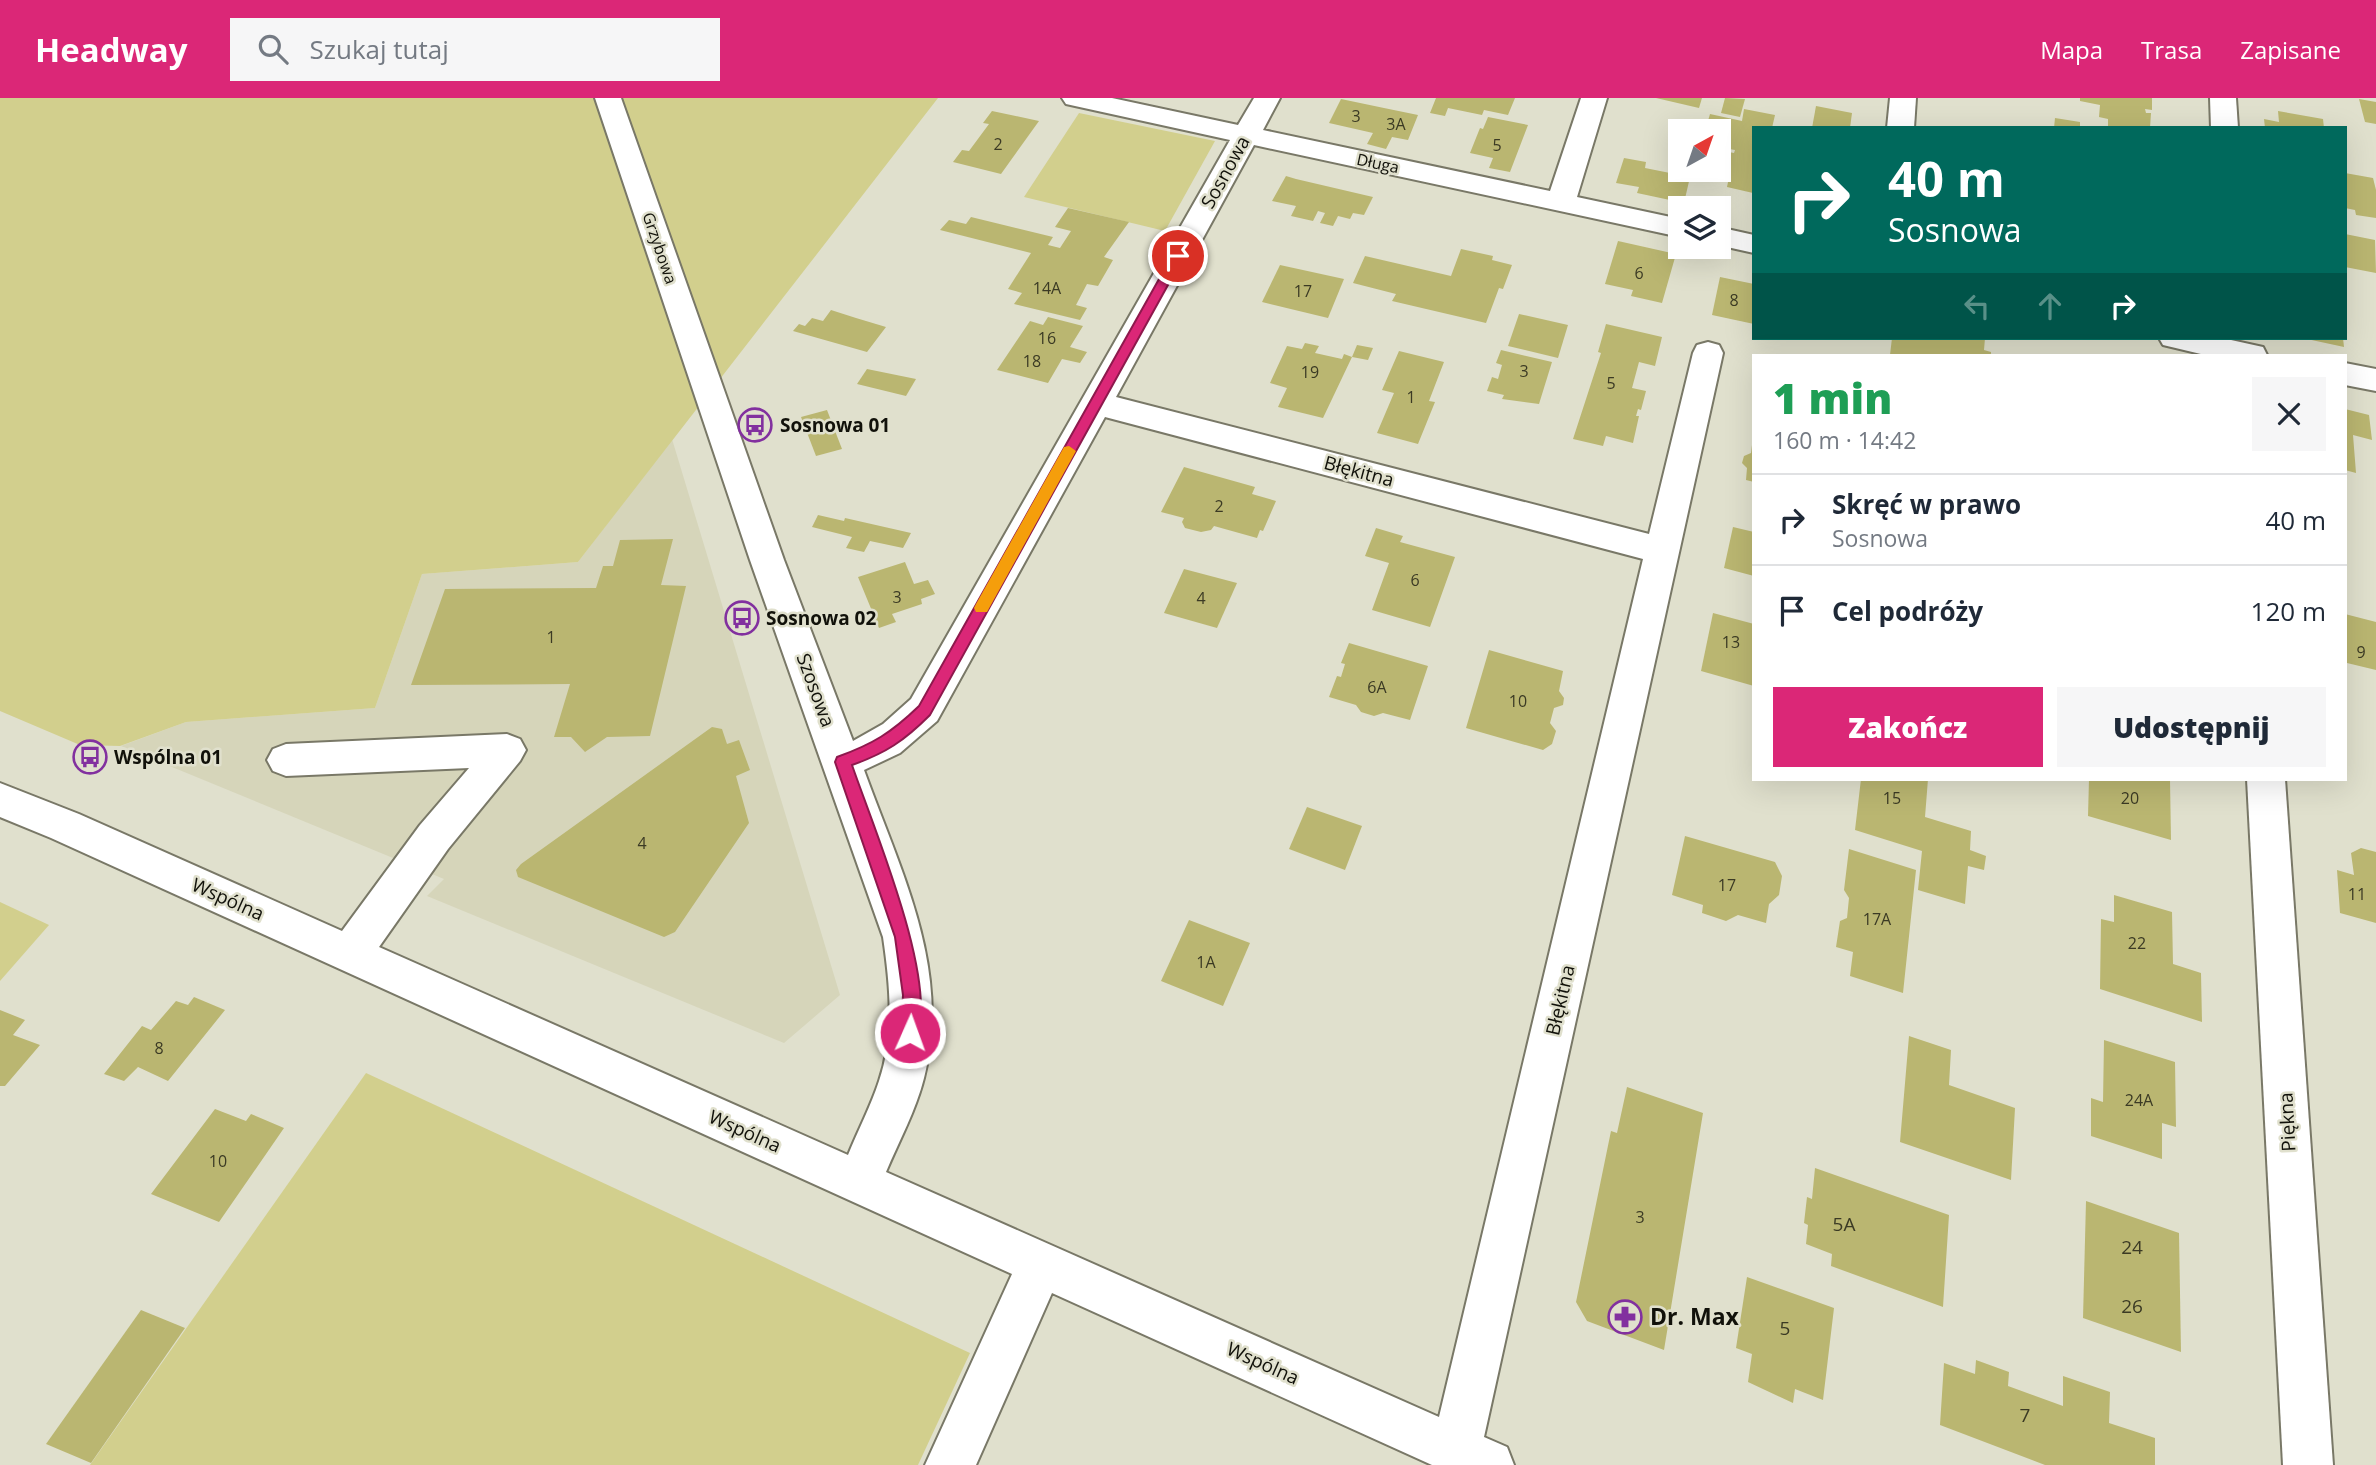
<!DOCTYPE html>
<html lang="pl">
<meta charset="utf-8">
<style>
body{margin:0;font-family:"Open Sans",sans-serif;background:#f6f6f7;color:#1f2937;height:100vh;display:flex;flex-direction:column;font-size:26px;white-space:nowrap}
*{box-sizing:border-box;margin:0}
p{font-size:23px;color:#747a83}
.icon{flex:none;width:38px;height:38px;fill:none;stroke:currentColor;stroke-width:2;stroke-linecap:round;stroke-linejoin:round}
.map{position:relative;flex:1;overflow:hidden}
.panel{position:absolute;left:1752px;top:256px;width:595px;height:427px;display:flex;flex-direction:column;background:#fff;border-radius:0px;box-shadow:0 7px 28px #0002}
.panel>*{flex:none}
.hud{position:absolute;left:1752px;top:28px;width:595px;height:214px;border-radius:0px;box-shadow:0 7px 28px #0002;background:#00695c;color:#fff;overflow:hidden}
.needle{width:46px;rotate:40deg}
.tools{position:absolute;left:1668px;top:21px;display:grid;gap:14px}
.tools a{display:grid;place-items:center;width:63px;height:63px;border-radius:0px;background:#fff;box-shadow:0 7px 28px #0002;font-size:35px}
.pin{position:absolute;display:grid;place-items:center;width:60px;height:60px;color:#fff;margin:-30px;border:4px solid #fff;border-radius:50%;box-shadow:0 2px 7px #0007}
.me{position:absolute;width:77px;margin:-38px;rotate:2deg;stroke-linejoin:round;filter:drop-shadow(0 0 5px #0008)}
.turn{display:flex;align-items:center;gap:24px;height:147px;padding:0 21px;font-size:32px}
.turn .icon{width:91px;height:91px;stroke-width:2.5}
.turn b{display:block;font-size:49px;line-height:60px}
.lanes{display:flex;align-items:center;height:66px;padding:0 21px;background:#0003;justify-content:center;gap:35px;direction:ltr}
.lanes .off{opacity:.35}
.round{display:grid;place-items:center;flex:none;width:74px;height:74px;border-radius:0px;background:#f6f6f7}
.head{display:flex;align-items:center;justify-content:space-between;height:119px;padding:0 21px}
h1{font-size:42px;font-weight:800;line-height:52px;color:#1e9e55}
.cta{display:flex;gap:14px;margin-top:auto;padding:14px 21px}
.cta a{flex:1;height:80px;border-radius:0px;background:#db2777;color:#fff;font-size:28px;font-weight:800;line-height:80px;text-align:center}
.cta a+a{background:#f6f6f7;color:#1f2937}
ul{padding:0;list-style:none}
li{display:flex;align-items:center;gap:21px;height:91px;padding:0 21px;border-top:2px solid #e0e1e3}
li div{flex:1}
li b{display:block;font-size:26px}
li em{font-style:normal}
header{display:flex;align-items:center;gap:42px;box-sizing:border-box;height:98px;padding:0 35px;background:#db2777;color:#fff}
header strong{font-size:33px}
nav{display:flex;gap:38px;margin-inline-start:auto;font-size:24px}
.search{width:490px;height:63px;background:#f6f6f7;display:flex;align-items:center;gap:18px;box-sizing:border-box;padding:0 24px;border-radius:0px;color:#747a83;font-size:26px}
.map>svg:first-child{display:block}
.built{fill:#d6d5ba}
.green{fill:#d2cf8d}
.building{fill:#bab671}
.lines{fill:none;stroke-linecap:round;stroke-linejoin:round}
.minor-casing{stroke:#797867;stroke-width:4}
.minor{fill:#fff;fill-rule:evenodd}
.route{fill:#db2777;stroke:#8e194d;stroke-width:2}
.slow{fill:#f59e0b}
.labels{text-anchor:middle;stroke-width:5;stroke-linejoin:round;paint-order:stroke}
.number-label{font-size:16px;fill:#3b3a24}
.far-street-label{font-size:16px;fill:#11110a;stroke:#e0e0cd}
.street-label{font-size:19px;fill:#11110a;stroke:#e0e0cd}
.poi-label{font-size:19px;font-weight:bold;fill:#11110a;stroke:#e0e0cd;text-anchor:start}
.near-number-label{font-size:19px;fill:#3b3a24}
.near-poi-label{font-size:23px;font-weight:bold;fill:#11110a;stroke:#e0e0cd;text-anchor:start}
</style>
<header>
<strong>Headway</strong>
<div class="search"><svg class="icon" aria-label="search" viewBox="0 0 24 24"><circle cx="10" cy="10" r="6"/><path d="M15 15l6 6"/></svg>Szukaj tutaj</div>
<nav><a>Mapa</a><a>Trasa</a><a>Zapisane</a></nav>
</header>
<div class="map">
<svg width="2376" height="1367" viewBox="0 0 2376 1367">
<rect width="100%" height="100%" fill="#e0e0cd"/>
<!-- built -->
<polygon class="built" points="672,341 840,897 784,945 427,798 444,781 121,648 186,624 375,610 422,476 578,464"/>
<!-- green -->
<g class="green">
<polygon points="0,0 938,0 578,464 422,476 375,610 186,624 120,648 80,647 0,613"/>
<polygon points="1079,15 1215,43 1165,133 1024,99"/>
<polygon points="0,804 49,827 0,883"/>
<polygon points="366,975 970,1255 918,1367 90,1367"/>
</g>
<!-- building -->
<g class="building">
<polygon points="1436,0 1515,0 1508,17 1484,12 1482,17 1448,10 1445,18 1430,15"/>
<polygon points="1656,0 1702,0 1699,10"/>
<polygon points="1725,0 1745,1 1740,19 1721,15"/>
<polygon points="2080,0 2152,0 2152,12 2145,11 2146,15 2151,15 2150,30 2108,30 2108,21 2099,19 2100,7 2080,3"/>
<polygon points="1341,1 1384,10 1418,17 1408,42 1392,39 1386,51 1367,46 1373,35 1329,25"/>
<polygon points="2359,1 2376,4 2376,26 2365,24"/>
<polygon points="1816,8 1852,15 1850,30 1812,30"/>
<polygon points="1744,11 1775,17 1772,30 1754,30 1753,95 1727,89 1729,79 1713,76 1714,72 1718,72 1718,52 1734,55 1735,52 1718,49 1718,33 1705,33 1710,16 1742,23"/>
<polygon points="992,13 1039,23 1001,76 953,64 962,52 969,53 989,26 983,25"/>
<polygon points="2278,13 2323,21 2324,30 2265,30 2264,21 2279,24"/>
<polygon points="1488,19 1528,27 1510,74 1489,70 1493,60 1470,55 1480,30 1483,31"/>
<polygon points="2055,20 2080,24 2080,30 2054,30"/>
<polygon points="1624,60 1646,64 1645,70 1690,79 1684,105 1637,95 1639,89 1616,85"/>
<polygon points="2345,75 2373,80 2376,92 2376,120 2356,117 2355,112 2345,110"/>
<polygon points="1286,78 1296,81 1373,99 1364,117 1353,115 1350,121 1338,118 1333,128 1320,125 1325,115 1318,113 1313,123 1291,118 1296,108 1272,103"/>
<polygon points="1068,110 1129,124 1104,159 1113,162 1098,188 1087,186 1076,207 1087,210 1080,222 1014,206 1022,195 1008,191 1031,155 940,132 949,122 966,126 971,119 1053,139 1048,147 1060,150 1071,133 1055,129"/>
<polygon points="2345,136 2375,142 2376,175 2345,169"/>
<polygon points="1618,143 1676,156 1662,205 1631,198 1633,192 1605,186"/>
<polygon points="1461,151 1493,158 1492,162 1512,167 1503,191 1499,190 1486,225 1392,203 1396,196 1353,185 1365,158 1451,178"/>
<polygon points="1280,167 1344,181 1328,220 1262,204"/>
<polygon points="1720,179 1754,186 1754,226 1712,217"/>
<polygon points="831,212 856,220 886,229 867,254 793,233 799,226 805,228 812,220 823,223"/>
<polygon points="1519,216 1568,227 1558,260 1508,248"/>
<polygon points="1048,219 1083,228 1070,249 1087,254 1080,265 1062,261 1048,285 997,272 1030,223 1043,227"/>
<polygon points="1606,226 1662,239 1655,268 1639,264 1632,290 1646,293 1641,312 1638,311 1636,318 1639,318 1633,345 1606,338 1603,348 1573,341 1601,255 1598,254"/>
<polygon points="1892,240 1985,240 1984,252 1991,254 1991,257 1890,257"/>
<polygon points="2307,240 2343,240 2344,249 2307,241"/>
<polygon points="1305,245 1319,248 1315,255 1342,261 1344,256 1352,259 1323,320 1278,309 1287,290 1270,285 1287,248 1302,251"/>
<polygon points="1357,247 1373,250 1368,262 1352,259"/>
<polygon points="1501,252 1552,264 1539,306 1502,301 1504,297 1487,293 1492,279 1498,281 1502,267 1496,265"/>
<polygon points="1399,253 1444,264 1429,303 1435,304 1418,346 1377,335 1394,295 1382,292"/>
<polygon points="867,271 916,281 906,298 857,286"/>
<polygon points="2345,311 2369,317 2372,342 2353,337 2356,375 2345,372"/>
<polygon points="827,312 842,351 816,358 801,319"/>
<polygon points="1752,347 1754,347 1754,384 1746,382 1747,370 1742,365 1744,358 1751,355"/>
<polygon points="1184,369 1255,389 1252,396 1276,403 1263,433 1260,432 1257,440 1214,428 1211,432 1201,434 1185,430 1182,424 1184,420 1161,414"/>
<polygon points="818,417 844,423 845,420 911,435 903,450 870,443 864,454 846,450 852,439 812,429"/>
<polygon points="1733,429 1754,434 1754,478 1724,470"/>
<polygon points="1376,430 1403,438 1400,444 1455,459 1430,529 1372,512 1389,465 1365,458"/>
<polygon points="673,441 661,487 686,488 650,638 607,639 585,654 571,639 554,639 570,586 411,587 445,491 596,490 603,468 613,468 620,442"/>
<polygon points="905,464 914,486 928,482 935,496 921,501 922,506 892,516 896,524 879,530 858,479"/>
<polygon points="1184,471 1237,485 1217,530 1164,515"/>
<polygon points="1713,515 1754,526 1754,588 1701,573"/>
<polygon points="2345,516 2376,524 2376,572 2347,565"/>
<polygon points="1349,545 1428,568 1410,622 1383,615 1374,618 1361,614 1356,607 1329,599 1337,578 1341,579 1345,566 1341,565"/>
<polygon points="1489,552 1563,573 1559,593 1564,600 1563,607 1554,610 1550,625 1556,633 1552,646 1543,652 1466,630"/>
<polygon points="712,629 722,631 727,646 739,642 750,672 736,678 749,725 675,834 664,839 518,779 516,772 521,766"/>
<polygon points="1861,681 1928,681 1925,719 1971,733 1970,752 1986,758 1984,772 1968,768 1965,806 1918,792 1922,753 1855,732"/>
<polygon points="2089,681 2170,682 2171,742 2088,718"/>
<polygon points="1307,709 1362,728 1345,772 1289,751"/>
<polygon points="1685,738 1775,764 1782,778 1779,797 1769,806 1766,825 1738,817 1726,823 1702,815 1703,807 1672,797"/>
<polygon points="2361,750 2376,754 2376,825 2340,815 2337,772 2354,777 2351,755"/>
<polygon points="1849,751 1916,772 1903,895 1850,878 1853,854 1836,849 1840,823 1847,820 1849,800 1844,792"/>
<polygon points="2114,797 2172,814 2173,866 2201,875 2202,924 2100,891 2101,821 2114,824"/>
<polygon points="1189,822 1250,845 1223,908 1161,883"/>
<polygon points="194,899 225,912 168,983 138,969 124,983 104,976 142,928 151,932 176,903 188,907"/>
<polygon points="0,912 25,922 13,937 40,947 5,988 0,988"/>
<polygon points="1909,938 1951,952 1949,987 2015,1010 2011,1082 1900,1044"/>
<polygon points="2104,942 2175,964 2176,1029 2162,1025 2162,1061 2091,1038 2091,1000 2103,1004"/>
<polygon points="1627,989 1703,1015 1664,1252 1587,1223 1576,1204 1611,1033 1617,1035"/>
<polygon points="215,1011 246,1023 251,1016 284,1030 219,1124 151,1096"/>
<polygon points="1815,1070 1949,1117 1943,1209 1831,1168 1832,1156 1806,1146 1808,1127 1804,1125 1807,1099 1812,1101"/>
<polygon points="2086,1103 2179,1135 2181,1254 2083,1220"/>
<polygon points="1747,1179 1834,1210 1823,1302 1795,1291 1793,1305 1748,1284 1752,1256 1736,1250"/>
<polygon points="141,1212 185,1230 91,1365 46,1346"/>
<polygon points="1976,1262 2009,1274 2008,1288 2063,1308 2063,1278 2110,1294 2109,1325 2155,1340 2155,1367 2045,1367 1940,1327 1944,1265 1975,1276"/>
</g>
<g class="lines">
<defs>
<g id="minor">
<path d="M 595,0 L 621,0 L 784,462 L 853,643 L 883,626 L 911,601 L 1230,42 L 1075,8 L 1066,6 L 1062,0 L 1112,0 L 1238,27 L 1254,0 L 1280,0 L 1263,32 L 1550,93 L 1581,0 L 1607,0 L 1577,99 L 1680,121 L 1680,139 L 1254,47 L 1116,299 L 1649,436 L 1693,255 L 1697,247 L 1708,244 L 1719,247 L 1723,255 L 1484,1339 L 1507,1349 L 1514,1367 L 1432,1367 L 1052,1195 L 976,1367 L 925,1367 L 1012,1176 L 51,740 L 0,719 L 0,685 L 79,716 L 342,833 L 420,727 L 469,670 L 286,678 L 273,673 L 267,662 L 273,651 L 286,646 L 507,636 L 520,641 L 526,652 L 520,663 L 448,751 L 379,849 L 848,1057 C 858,1032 871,1008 879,983 C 895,936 890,887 883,839 L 750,462 ZM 1105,319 L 1643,461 L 1439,1319 L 886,1074 C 899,1043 916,1012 924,980 C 952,871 900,772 864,672 L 900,655 L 937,623 Z"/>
<polygon points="1890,0 1916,0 1914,30 1887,30"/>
<polygon points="2210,0 2236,0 2238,30 2211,30"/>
<polygon points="1718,129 1754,137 1754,155 1718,147"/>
<polygon points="2159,240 2222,240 2263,249 2267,257 2205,257 2163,247"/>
<polygon points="2345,265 2376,271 2376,293 2345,287"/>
<polygon points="2247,681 2285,681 2333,1367 2283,1367"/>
</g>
</defs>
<!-- minor casing -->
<use href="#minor" class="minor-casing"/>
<!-- minor -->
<use href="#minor" class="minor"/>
</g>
<!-- route -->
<path class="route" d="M 1178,154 L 1184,158 L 930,617 C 904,643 886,655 852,667 C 872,726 940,885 916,941 L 910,943 L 904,941 L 901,935 L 903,897 L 895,839 L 835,664 L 837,659 C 873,646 891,635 919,608 L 1172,158 Z"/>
<!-- slow -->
<polygon class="slow" points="1069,348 1076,353 987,514 976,514 974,510 976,506 1064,349"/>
<!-- icons -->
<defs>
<symbol id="bus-ring" viewBox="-11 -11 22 22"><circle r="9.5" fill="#e0e0cd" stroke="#82309f" stroke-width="1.5"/><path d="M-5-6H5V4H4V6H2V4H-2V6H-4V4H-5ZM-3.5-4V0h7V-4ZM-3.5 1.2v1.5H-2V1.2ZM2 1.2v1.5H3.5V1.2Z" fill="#82309f"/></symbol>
<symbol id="pharmacy-ring" viewBox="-11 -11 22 22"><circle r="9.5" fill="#e0e0cd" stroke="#82309f" stroke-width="1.5"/><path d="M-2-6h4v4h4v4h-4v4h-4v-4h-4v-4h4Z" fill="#82309f"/></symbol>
</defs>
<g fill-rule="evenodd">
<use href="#bus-ring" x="736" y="308" width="38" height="38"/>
<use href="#bus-ring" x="723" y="501" width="38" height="38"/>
<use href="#bus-ring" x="71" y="640" width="38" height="38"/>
<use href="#pharmacy-ring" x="1606" y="1200" width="38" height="38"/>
</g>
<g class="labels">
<!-- number labels -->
<g class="number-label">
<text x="1356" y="24">3</text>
<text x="1396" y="32">3A</text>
<text x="998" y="52">2</text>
<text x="1497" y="53">5</text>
<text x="1639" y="181">6</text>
<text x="1047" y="196">14A</text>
<text x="1303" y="199">17</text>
<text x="1734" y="208">8</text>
<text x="1047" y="246">16</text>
<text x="1032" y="269">18</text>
<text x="1524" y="279">3</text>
<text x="1310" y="280">19</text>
<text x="1611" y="291">5</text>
<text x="1411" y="305">1</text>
<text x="1219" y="414">2</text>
<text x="1415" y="488">6</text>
<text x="897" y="505">3</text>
<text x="1201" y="506">4</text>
<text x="551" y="545">1</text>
<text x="1731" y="550">13</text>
<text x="2361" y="560">9</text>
<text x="1377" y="595">6A</text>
<text x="1518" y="609">10</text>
<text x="1892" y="706">15</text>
<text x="2130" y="706">20</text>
<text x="642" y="751">4</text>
<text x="1727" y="793">17</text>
<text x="2357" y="802">11</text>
<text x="1877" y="827">17A</text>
<text x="2137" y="851">22</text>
<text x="1206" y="870">1A</text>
<text x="159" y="956">8</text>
<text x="2139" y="1008">24A</text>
<text x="218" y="1069">10</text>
<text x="1640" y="1125">3</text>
</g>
<!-- far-street labels -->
<g class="far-street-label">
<text transform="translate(1378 65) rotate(12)" y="6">Długa</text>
<text transform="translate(660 150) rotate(71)" y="6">Grzybowa</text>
</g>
<!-- street labels -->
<g class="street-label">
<text transform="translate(1225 74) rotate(-61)" y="7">Sosnowa</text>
<text transform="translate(1359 373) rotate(15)" y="7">Błękitna</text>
<text transform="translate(816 592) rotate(70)" y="7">Szosowa</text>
<text transform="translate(228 801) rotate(24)" y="7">Wspólna</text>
<text transform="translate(1560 902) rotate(-77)" y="7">Błękitna</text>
<text transform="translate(2287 1024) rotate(-93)" y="7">Piękna</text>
<text transform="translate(745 1033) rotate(24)" y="7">Wspólna</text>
<text transform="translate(1263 1265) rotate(24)" y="7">Wspólna</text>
</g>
<!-- poi labels -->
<g class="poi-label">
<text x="780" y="334">Sosnowa 01</text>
<text x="766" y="527">Sosnowa 02</text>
<text x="114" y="666">Wspólna 01</text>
</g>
<!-- near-number labels -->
<g class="near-number-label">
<text x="1844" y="1133">5A</text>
<text x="2132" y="1156">24</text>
<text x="2132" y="1215">26</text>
<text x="1785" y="1237">5</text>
<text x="2025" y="1324">7</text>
</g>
<!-- near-poi labels -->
<g class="near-poi-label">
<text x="1650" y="1227">Dr. Max</text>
</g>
</g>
</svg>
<div class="tools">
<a><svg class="needle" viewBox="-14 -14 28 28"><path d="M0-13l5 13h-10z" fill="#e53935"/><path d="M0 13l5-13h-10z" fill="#747a83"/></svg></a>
<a><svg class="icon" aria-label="layers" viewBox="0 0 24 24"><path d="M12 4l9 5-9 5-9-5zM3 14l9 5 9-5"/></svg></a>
</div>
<div class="pin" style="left:1178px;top:158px;background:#d93025"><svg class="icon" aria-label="arrive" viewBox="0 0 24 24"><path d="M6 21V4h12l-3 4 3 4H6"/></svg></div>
<svg class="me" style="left:910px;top:935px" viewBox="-20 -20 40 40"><circle r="17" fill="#db2777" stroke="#fff" stroke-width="3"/><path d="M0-11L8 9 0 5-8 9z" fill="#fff"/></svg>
<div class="hud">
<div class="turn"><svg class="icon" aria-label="right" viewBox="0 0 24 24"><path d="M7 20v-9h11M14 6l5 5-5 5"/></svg><div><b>40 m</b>Sosnowa</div></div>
<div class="lanes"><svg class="icon off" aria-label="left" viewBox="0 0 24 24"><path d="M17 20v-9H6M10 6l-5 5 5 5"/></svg><svg class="icon off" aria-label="ahead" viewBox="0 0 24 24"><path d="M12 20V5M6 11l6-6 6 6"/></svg><svg class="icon" aria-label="right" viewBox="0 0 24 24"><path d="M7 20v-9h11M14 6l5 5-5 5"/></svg></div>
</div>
<section class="panel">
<div class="head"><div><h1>1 min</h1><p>160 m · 14:42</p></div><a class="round"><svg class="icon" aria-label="close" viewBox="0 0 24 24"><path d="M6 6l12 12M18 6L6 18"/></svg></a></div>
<ul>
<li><svg class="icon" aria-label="right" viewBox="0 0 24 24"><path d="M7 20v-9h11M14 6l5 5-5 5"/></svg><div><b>Skręć w prawo</b><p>Sosnowa</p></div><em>40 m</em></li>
<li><svg class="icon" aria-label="arrive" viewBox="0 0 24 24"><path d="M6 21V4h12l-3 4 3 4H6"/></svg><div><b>Cel podróży</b></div><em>120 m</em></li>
</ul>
<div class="cta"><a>Zakończ</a><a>Udostępnij</a></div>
</section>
</div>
